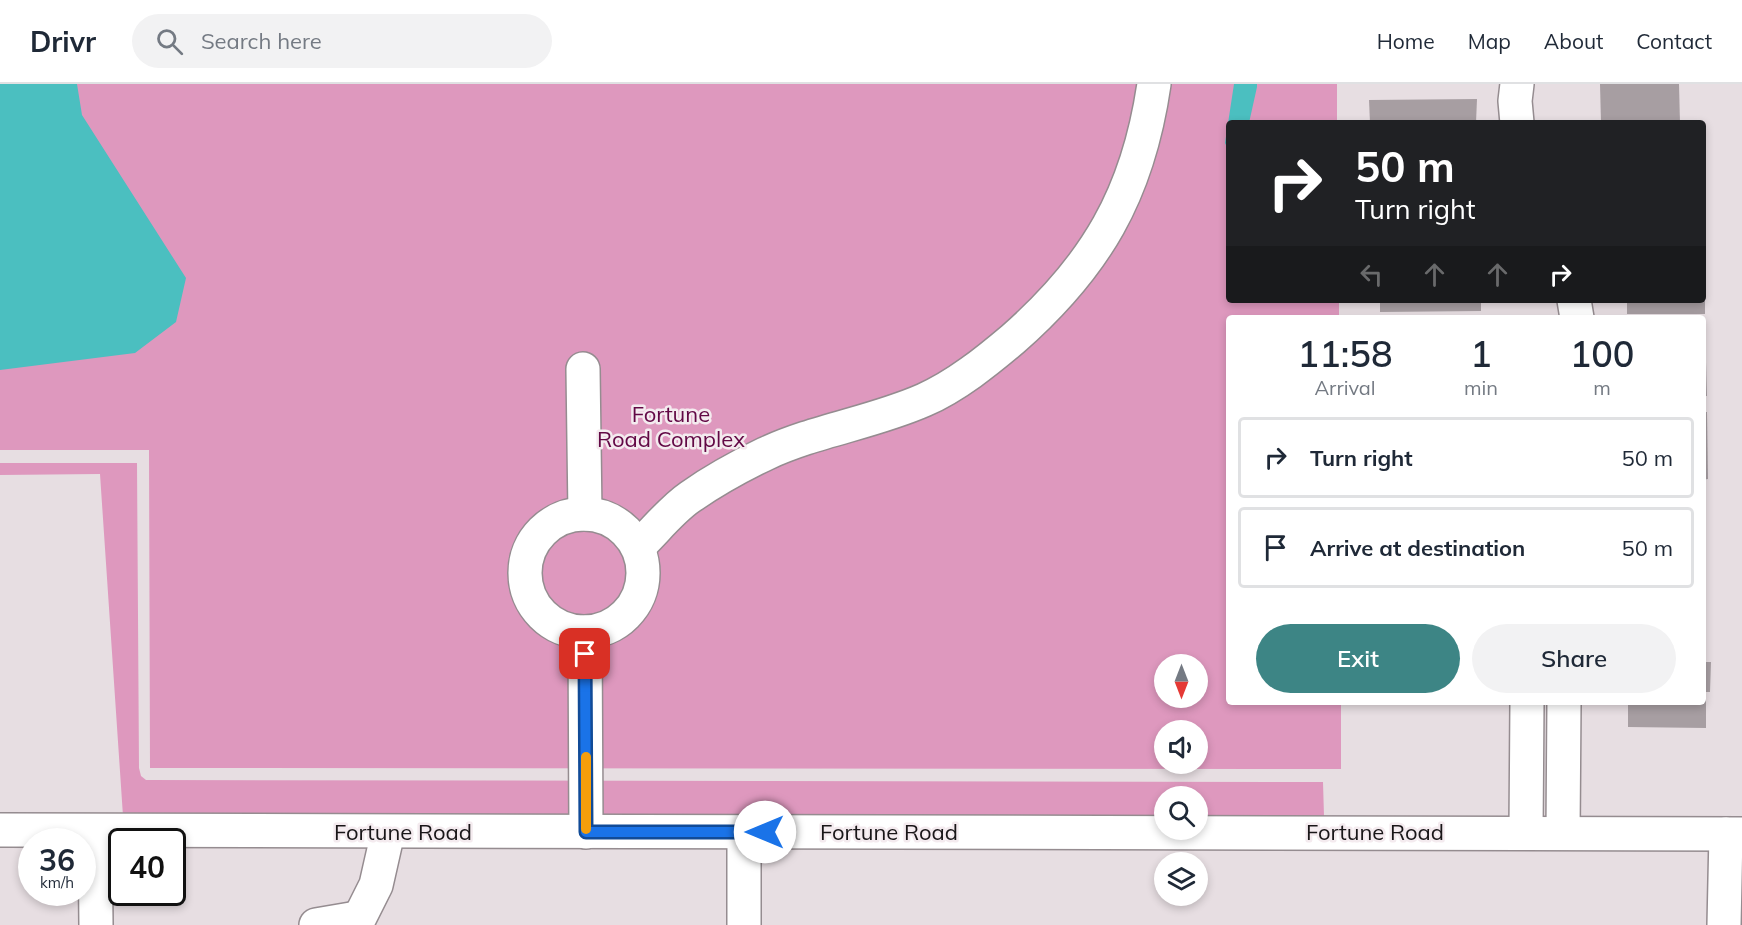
<!DOCTYPE html>
<style>
body{margin:0;font-family:Mulish,sans-serif;background:#f2f2f3;color:#1f2937;height:100vh;display:flex;flex-direction:column;font-size:22px;white-space:nowrap}
*{box-sizing:border-box;margin:0}
p{font-size:20px;color:#747a83}
.icon{flex:none;width:33px;height:33px;fill:none;stroke:currentColor;stroke-width:2;stroke-linecap:round;stroke-linejoin:round}
.map{position:relative;flex:1;overflow:hidden}
.drawer{position:absolute;left:1226px;top:231px;width:480px;height:390px;display:flex;flex-direction:column;background:#fff;border-radius:6px;box-shadow:0 3px 9px #0003}
.drawer>*{flex:none}
.guide{position:absolute;left:1226px;top:36px;width:480px;height:183px;border-radius:6px;box-shadow:0 3px 9px #0003;background:#202124;color:#fff;overflow:hidden}
.needle{width:39px;rotate:180deg}
.fabs{position:absolute;left:1154px;top:570px;display:grid;gap:12px}
.fabs a{display:grid;place-items:center;width:54px;height:54px;border-radius:50%;background:#fff;box-shadow:0 3px 9px #0003;font-size:30px}
.speed{position:absolute;left:18px;top:744px;display:flex;gap:12px;font-size:30px;font-weight:700;text-align:center}
.speed>*{display:grid;place-content:center;width:78px;height:78px;border-radius:50%;background:#fff;box-shadow:0 3px 9px #0003;line-height:1}
.speed small{font-size:15px;font-weight:400}
.speed .limit{border:3px solid #111;border-radius:9px;background:#fff;color:#111}
.pin{position:absolute;display:grid;place-items:center;width:51px;height:51px;color:#fff;margin:-26px;border-radius:12px;box-shadow:0 3px 9px #0006}
.me{position:absolute;width:66px;margin:-33px;rotate:270deg;stroke-linejoin:round;filter:drop-shadow(0 0 4px #0008)}
.turn{display:flex;align-items:center;gap:21px;height:126px;padding:0 30px;font-size:27px}
.turn .icon{width:78px;height:78px;stroke-width:2.5}
.turn b{display:block;font-size:42px;line-height:51px}
.lanes{display:flex;align-items:center;height:57px;padding:0 30px;background:#0003;justify-content:center;gap:30px;direction:ltr}
.lanes .off{opacity:.35}
.eta{display:flex;justify-content:space-evenly;align-items:center;height:102px;text-align:center}
.eta b{font-size:36px;font-weight:600;line-height:42px}
.action{display:flex;gap:12px;margin-top:auto;padding:12px 30px}
.action a{flex:1;height:69px;border-radius:36px;background:#3d8585;color:#fff;font-size:24px;font-weight:600;line-height:69px;text-align:center}
.action a+a{background:#f2f2f3;color:#1f2937}
ul{padding:0;list-style:none}
li{display:flex;align-items:center;gap:18px;height:81px;margin:0 12px 9px;padding:0 18px;border:3px solid #e0e1e3;border-radius:6px}
li div{flex:1}
li b{display:block;font-size:22px}
li em{font-style:normal}
header{display:flex;align-items:center;gap:36px;box-sizing:border-box;height:84px;padding:0 30px;background:#fff;border-bottom:2px solid #e0e1e3}
header strong{font-size:28px}
nav{display:flex;gap:33px;margin-inline-start:auto;font-size:21px}
.search{width:420px;height:54px;background:#f2f2f3;display:flex;align-items:center;gap:15px;box-sizing:border-box;padding:0 21px;border-radius:33px;color:#747a83;font-size:22px}
.map>svg:first-child{display:block}
.green{fill:#de98be;fill-rule:evenodd}
.water{fill:#4bbfc0}
.building{fill:#a79ea2}
.lines{fill:none;stroke-linecap:round;stroke-linejoin:round}
.minor-casing{stroke:#958c90;stroke-width:36}
.minor{stroke:#fff;stroke-width:33}
.route-casing{stroke:#114b97;stroke-width:15}
.route{stroke:#1a73e8;stroke-width:10}
.slow{stroke:#f59e0b;stroke-width:10}
.labels{text-anchor:middle;stroke-width:5;stroke-linejoin:round;paint-order:stroke}
.park-label{font-size:22px;fill:#620845;stroke:#f4ebef}
.street-label{font-size:22px;fill:#191618;stroke:#f4ebef}
</style>
<header>
<strong>Drivr</strong>
<div class="search"><svg class="icon" aria-label="search" viewBox="0 0 24 24"><circle cx="10" cy="10" r="6"/><path d="M15 15l6 6"/></svg>Search here</div>
<nav><a>Home</a><a>Map</a><a>About</a><a>Contact</a></nav>
</header>
<div class="map">
<svg width="1742" height="841" viewBox="0 0 1742 841">
<rect width="100%" height="100%" fill="#e7dee2"/>
<!-- green -->
<g class="green">
<path d="M 0,0 L 1337,0 L 1337,39 L 1228,39 L 1228,216 L 1339,216 L 1339,234 L 1228,234 L 1228,618 L 1341,618 L 1341,685 L 150,684 L 149,366 L 0,366 ZM 1164,580 L 1197,580 L 1197,614 L 1164,614 ZM 1164,646 L 1197,646 L 1197,680 L 1164,680 Z"/>
<polygon points="0,379 137,379 139,684 141,692 146,696 1323,698 1324,732 1197,732 1197,712 1164,712 1164,732 123,732 100,390 0,391"/>
</g>
<!-- water -->
<g class="water">
<polygon points="0,0 77,0 82,31 186,194 176,238 135,269 0,286"/>
<polygon points="1234,0 1257,0 1257,3 1249,39 1228,39 1228,65 1225,59"/>
</g>
<!-- building -->
<g class="building">
<polygon points="1600,0 1679,0 1680,39 1601,39"/>
<polygon points="1477,15 1476,39 1370,39 1369,16"/>
<polygon points="1702,163 1705,163 1705,230 1627,230 1627,216 1702,216"/>
<polygon points="1380,216 1481,216 1481,227 1380,228"/>
<polygon points="1702,245 1705,245 1707,312 1702,312"/>
<polygon points="1702,328 1707,328 1708,395 1702,396"/>
<polygon points="1702,578 1711,578 1710,608 1706,608 1706,644 1628,643 1628,618 1702,618"/>
</g>
<g class="lines">
<defs>
<g id="minor">
<polyline points="1517,39 1515,17 1517,0"/>
<polyline points="1574,216 1577,234"/>
<polyline points="583,285 585,430"/>
<circle cx="584" cy="489" r="59"/>
<path d="M 638,463 C 655,447 671,426 690,413 C 713,397 740,382 765,370 C 816,346 872,339 924,316 C 956,302 987,277 1013,255 C 1096,182 1138,110 1154,0"/>
<polyline points="585,548 586,748"/>
<polyline points="0,746 1742,750"/>
<polyline points="95,747 96,841"/>
<polyline points="744,748 744,841"/>
<polyline points="1526,748 1527,618"/>
<polyline points="1563,749 1564,618"/>
<polyline points="316,841 357,834"/>
<polyline points="356,841 376,801 388,748"/>
<polyline points="1724,841 1726,750"/>
</g>
</defs>
<!-- minor casing -->
<use href="#minor" class="minor-casing"/>
<!-- minor -->
<use href="#minor" class="minor"/>
</g>
<g class="lines">
<defs>
<polyline id="route" points="585,570 586,748 765,748"/>
</defs>
<!-- route casing -->
<use href="#route" class="route-casing"/>
<!-- route -->
<use href="#route" class="route"/>
<!-- slow -->
<polyline class="slow" points="586,673 586,745"/>
</g>
<g class="labels">
<!-- park labels -->
<g class="park-label">
<text x="671" y="338">Fortune<tspan x="671" dy="25">Road Complex</tspan></text>
</g>
<!-- street labels -->
<g class="street-label">
<text x="403" y="756">Fortune Road</text>
<text x="889" y="756">Fortune Road</text>
<text x="1375" y="756">Fortune Road</text>
</g>
</g>
</svg>
<div class="fabs">
<a><svg class="needle" viewBox="-14 -14 28 28"><path d="M0-13l5 13h-10z" fill="#e53935"/><path d="M0 13l5-13h-10z" fill="#747a83"/></svg></a>
<a><svg class="icon" aria-label="sound" viewBox="0 0 24 24"><path d="M4 9h4l5-4v14l-5-4H4zM17 9q2 3 0 6"/></svg></a>
<a><svg class="icon" aria-label="search" viewBox="0 0 24 24"><circle cx="10" cy="10" r="6"/><path d="M15 15l6 6"/></svg></a>
<a><svg class="icon" aria-label="layers" viewBox="0 0 24 24"><path d="M12 4l9 5-9 5-9-5zM3 14l9 5 9-5"/></svg></a>
</div>
<div class="speed"><div>36<small>km/h</small></div><div class="limit">40</div></div>
<div class="pin" style="left:585px;top:570px;background:#d93025"><svg class="icon" aria-label="arrive" viewBox="0 0 24 24"><path d="M6 21V4h12l-3 4 3 4H6"/></svg></div>
<svg class="me" style="left:765px;top:748px" viewBox="-20 -20 40 40"><circle r="19" fill="#fff"/><path d="M0-13L10 11 0 6-10 11z" fill="#1a73e8"/></svg>
<div class="guide">
<div class="turn"><svg class="icon" aria-label="right" viewBox="0 0 24 24"><path d="M7 20v-9h11M14 6l5 5-5 5"/></svg><div><b>50 m</b>Turn right</div></div>
<div class="lanes"><svg class="icon off" aria-label="left" viewBox="0 0 24 24"><path d="M17 20v-9H6M10 6l-5 5 5 5"/></svg><svg class="icon off" aria-label="ahead" viewBox="0 0 24 24"><path d="M12 20V5M6 11l6-6 6 6"/></svg><svg class="icon off" aria-label="ahead" viewBox="0 0 24 24"><path d="M12 20V5M6 11l6-6 6 6"/></svg><svg class="icon" aria-label="right" viewBox="0 0 24 24"><path d="M7 20v-9h11M14 6l5 5-5 5"/></svg></div>
</div>
<section class="drawer">
<div class="eta">
<div><b>11:58</b><p>Arrival</p></div>
<div><b>1</b><p>min</p></div>
<div><b>100</b><p>m</p></div>
</div>
<ul>
<li><svg class="icon" aria-label="right" viewBox="0 0 24 24"><path d="M7 20v-9h11M14 6l5 5-5 5"/></svg><div><b>Turn right</b></div><em>50 m</em></li>
<li><svg class="icon" aria-label="arrive" viewBox="0 0 24 24"><path d="M6 21V4h12l-3 4 3 4H6"/></svg><div><b>Arrive at destination</b></div><em>50 m</em></li>
</ul>
<div class="action"><a>Exit</a><a>Share</a></div>
</section>
</div>
